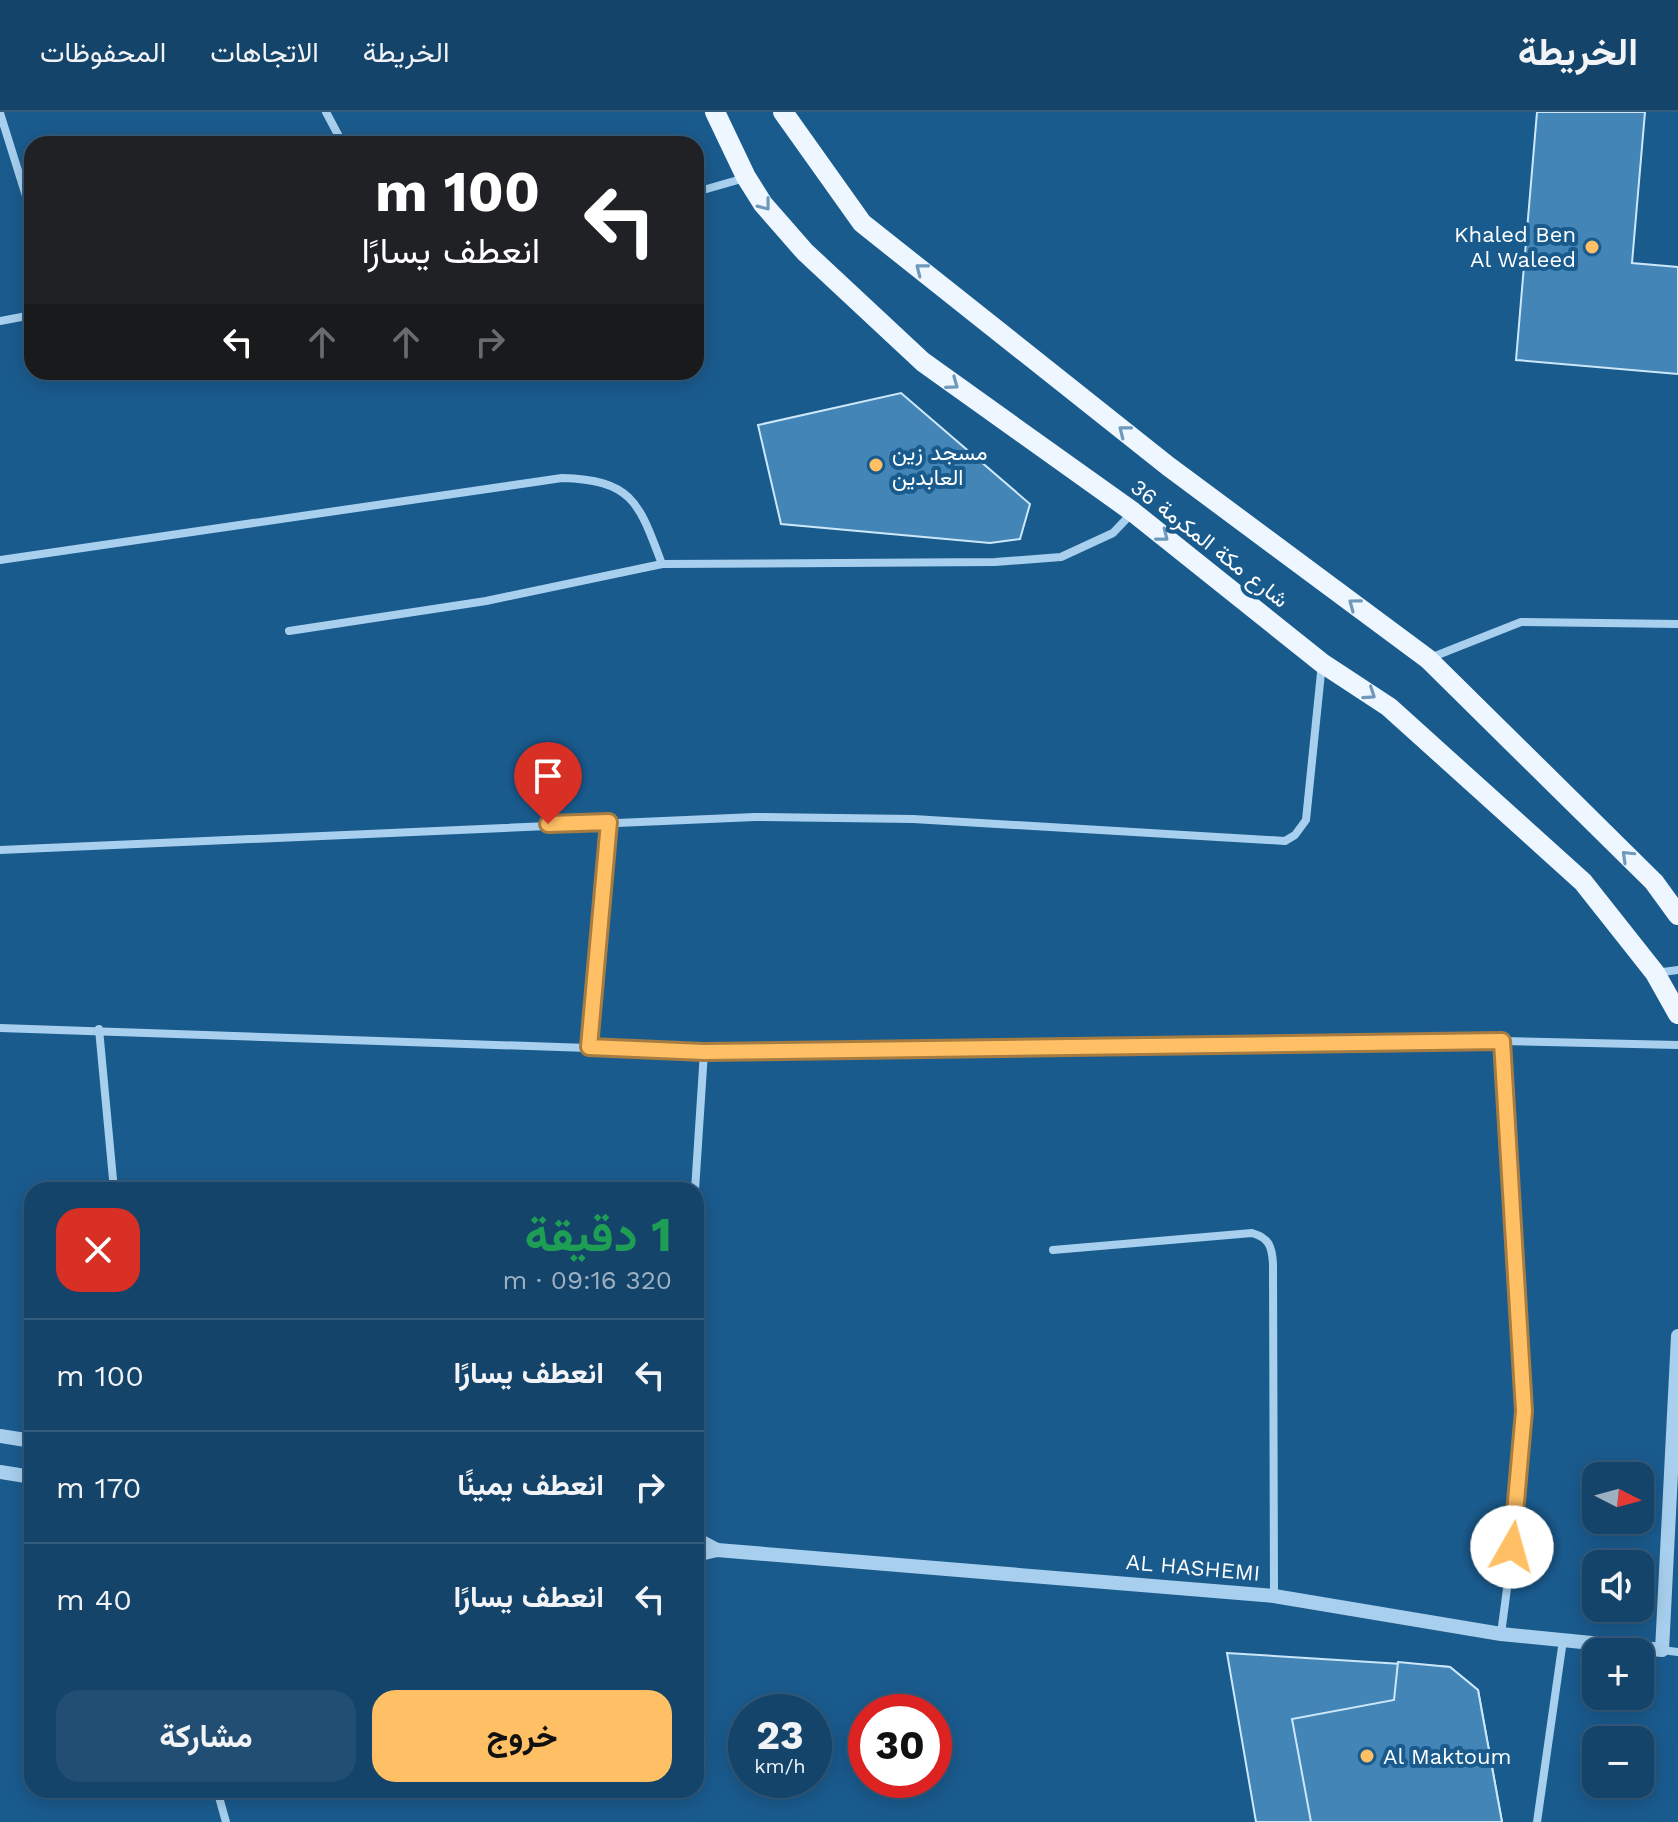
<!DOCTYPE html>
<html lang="ar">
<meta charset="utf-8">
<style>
body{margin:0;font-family:"Work Sans",Vazirmatn,sans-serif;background:#214e72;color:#f1f3f6;direction:rtl;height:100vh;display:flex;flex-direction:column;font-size:30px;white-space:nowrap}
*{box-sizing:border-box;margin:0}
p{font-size:26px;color:#9db0c1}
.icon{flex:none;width:44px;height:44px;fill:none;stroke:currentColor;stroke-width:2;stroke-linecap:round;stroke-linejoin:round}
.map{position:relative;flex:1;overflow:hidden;direction:ltr}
.side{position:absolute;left:24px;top:1070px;width:680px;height:616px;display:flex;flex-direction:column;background:#14446a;border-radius:24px;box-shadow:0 4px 20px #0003,0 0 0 2px #335c7e;direction:rtl}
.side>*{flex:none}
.hud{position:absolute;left:24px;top:24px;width:680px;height:244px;border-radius:24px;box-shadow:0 4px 20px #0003,0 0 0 2px #335c7e;direction:rtl;background:#202124;color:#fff;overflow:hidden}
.needle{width:52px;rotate:96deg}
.buttons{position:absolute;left:1582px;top:1350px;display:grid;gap:16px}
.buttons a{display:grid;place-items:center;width:72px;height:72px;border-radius:16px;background:#14446a;box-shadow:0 4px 20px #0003,0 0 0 2px #335c7e;font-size:40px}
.speed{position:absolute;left:728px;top:1582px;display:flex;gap:16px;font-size:40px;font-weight:700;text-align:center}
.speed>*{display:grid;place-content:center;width:104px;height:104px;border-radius:50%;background:#14446a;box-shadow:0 4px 20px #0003,0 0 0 2px #335c7e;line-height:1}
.speed small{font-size:20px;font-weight:400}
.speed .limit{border:12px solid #d22;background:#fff;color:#111}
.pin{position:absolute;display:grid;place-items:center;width:68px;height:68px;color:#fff;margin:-82px -34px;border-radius:50% 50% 50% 0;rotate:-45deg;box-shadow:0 0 8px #0007}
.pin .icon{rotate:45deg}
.me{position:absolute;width:88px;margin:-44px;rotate:7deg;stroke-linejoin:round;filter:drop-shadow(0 0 6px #0008)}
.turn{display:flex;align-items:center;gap:28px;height:168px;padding:0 32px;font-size:36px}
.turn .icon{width:104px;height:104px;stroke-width:2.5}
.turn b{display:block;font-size:56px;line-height:68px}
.lanes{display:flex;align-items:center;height:76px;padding:0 32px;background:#0003;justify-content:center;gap:40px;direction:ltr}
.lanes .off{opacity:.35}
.round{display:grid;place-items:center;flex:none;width:84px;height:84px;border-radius:24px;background:#214e72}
.head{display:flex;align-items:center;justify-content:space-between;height:136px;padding:0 32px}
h1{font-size:48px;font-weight:700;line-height:60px;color:#1e9e55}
.action{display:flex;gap:16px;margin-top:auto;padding:16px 32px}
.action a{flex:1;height:92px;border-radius:24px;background:#ffbf64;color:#111;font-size:32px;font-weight:700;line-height:92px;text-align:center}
.action a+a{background:#214e72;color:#f1f3f6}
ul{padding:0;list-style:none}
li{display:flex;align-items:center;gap:24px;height:112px;padding:0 32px;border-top:2px solid #335c7e}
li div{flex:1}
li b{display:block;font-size:30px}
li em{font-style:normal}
header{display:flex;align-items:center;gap:48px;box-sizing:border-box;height:112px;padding:0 40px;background:#14446a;border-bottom:2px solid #335c7e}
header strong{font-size:38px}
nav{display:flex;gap:44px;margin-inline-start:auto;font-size:28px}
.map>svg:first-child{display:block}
.building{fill:#4385b6;stroke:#cde7fa;stroke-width:2}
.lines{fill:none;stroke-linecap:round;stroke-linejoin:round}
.minor{stroke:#a8d0ee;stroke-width:8}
.tertiary{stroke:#a8d0ee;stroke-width:14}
.primary{stroke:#eef7ff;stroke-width:20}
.oneway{stroke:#6f99bb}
.route-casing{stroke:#a67c41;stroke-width:20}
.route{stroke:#ffbf64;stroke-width:14}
.poi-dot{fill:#ffbf64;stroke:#1a5b8e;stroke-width:3}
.labels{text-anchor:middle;stroke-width:8;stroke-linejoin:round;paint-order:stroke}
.poi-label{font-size:22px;fill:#fff;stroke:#1a5b8e;text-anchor:start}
.street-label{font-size:22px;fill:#fff;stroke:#1a5b8e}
</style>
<header>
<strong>الخريطة</strong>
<nav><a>الخريطة</a><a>الاتجاهات</a><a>المحفوظات</a></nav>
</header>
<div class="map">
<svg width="1678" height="1710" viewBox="0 0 1678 1710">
<rect width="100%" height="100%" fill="#1a5b8e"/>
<!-- building -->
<g class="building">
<polygon points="1537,0 1645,0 1632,151 1678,155 1678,262 1516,248"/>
<polygon points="901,281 1030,392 1020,427 990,431 781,412 758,313"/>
<polygon points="1227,1541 1450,1555 1478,1578 1502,1710 1256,1710"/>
<polygon points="1398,1550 1450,1555 1478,1578 1502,1710 1311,1710 1292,1607 1394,1588"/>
</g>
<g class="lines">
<!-- minor -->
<g class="minor">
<polyline points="326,0 343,32"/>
<polyline points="0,1 32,103"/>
<polyline points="696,80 745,66"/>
<polyline points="0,209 32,203"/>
<path d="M 0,448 L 562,366 C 633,368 639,391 662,452"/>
<polyline points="289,519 486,489 662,452 995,450 1061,445 1113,421 1132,401"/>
<polyline points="1430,546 1521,510 1678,512"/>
<polyline points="0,738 755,705 913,707 1285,729 1295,723 1306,708 1322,551"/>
<polyline points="1655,861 1678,858"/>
<polyline points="0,916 704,940 1502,929 1678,933"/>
<polyline points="99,917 114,1078"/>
<polyline points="589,935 609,710"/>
<polyline points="695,1078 704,940"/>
<path d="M 1053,1138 L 1252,1121 C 1269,1126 1272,1134 1273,1152 L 1274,1484"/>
<polyline points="1501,1522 1520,1378 1524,1299 1502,929"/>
<polyline points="1662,1538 1678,1540"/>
<polyline points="217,1678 226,1710"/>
<polyline points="1537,1710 1563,1528"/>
</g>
<!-- tertiary -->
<g class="tertiary">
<polyline points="0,1324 32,1329"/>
<polyline points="0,1360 32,1365"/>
<polyline points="696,1427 717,1438"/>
<polyline points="696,1443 717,1438 1274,1484 1501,1522 1662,1538 1678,1224"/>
</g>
<!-- primary -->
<g class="primary">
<polyline points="715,0 746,65 763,92 805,140 923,250 1133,400 1322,551 1389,595 1583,770 1655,861 1678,902"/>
<polyline points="783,0 862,111 1168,354 1428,547 1654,770 1678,803"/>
</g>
</g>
<!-- one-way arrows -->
<defs><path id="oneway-chevron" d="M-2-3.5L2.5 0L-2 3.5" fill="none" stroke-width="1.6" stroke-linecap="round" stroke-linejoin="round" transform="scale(2)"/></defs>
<g class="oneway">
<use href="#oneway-chevron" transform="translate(765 93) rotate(52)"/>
<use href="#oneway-chevron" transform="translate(921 157) rotate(-142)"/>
<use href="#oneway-chevron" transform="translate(953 272) rotate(36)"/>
<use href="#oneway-chevron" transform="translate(1124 319) rotate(-142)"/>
<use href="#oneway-chevron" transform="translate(1163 424) rotate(38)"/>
<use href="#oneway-chevron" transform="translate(1354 492) rotate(-143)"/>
<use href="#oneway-chevron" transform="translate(1370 582) rotate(34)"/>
<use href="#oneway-chevron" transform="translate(1627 744) rotate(-136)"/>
</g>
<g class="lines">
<defs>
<polyline id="route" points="548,712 609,710 589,935 704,940 1502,929 1524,1299 1512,1435"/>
</defs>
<!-- route casing -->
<use href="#route" class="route-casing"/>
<!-- route -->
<use href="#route" class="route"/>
</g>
<!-- markers -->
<g class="poi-dot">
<circle cx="1592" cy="135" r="8"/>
<circle cx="876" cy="353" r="8"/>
<circle cx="1367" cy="1644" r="8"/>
</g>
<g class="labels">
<!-- poi labels -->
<g class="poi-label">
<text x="1576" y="130" text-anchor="end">Khaled Ben<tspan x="1576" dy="25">Al Waleed</tspan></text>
<text x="892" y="348">مسجد زين<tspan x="892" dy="25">العابدين</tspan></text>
<text x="1383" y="1652">Al Maktoum</text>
</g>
<!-- street labels -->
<g class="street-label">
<text transform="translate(1210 431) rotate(38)" y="8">شارع مكة المكرمة 36</text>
<text transform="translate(1193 1455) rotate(5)" y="8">AL HASHEMI</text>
</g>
</g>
</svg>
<div class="buttons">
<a><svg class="needle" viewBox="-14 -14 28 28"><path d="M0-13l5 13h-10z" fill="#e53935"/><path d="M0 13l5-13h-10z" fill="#9db0c1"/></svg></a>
<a><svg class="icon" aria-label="sound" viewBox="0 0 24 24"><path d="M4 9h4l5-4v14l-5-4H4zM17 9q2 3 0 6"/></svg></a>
<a>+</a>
<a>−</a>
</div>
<div class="speed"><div>23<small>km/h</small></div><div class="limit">30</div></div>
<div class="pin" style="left:548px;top:712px;background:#d93025"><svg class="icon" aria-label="arrive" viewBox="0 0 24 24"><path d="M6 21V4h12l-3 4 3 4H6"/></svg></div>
<svg class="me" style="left:1512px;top:1435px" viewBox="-20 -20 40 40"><circle r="19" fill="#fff"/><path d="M0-13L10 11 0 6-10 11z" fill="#ffbf64"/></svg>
<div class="hud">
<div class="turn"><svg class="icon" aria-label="left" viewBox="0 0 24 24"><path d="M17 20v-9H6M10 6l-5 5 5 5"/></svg><div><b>100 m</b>انعطف يسارًا</div></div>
<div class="lanes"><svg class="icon" aria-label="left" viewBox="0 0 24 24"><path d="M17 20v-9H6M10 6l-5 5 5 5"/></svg><svg class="icon off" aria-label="ahead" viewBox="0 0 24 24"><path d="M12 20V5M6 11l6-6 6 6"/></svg><svg class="icon off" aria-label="ahead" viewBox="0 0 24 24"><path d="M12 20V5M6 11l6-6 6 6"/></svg><svg class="icon off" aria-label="right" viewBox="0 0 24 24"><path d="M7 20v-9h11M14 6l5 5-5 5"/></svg></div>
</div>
<section class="side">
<div class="head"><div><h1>1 دقيقة</h1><p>320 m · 09:16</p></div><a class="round" style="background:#d93025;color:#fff"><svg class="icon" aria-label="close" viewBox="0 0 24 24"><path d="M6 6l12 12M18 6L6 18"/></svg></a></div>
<ul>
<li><svg class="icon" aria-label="left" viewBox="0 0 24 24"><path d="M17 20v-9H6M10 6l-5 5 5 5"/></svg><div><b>انعطف يسارًا</b></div><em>100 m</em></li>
<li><svg class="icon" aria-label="right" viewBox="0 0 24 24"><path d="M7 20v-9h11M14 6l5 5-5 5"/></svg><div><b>انعطف يمينًا</b></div><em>170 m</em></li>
<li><svg class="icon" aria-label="left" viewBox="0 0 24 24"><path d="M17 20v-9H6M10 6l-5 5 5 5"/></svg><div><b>انعطف يسارًا</b></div><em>40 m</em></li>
</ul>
<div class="action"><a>خروج</a><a>مشاركة</a></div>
</section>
</div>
